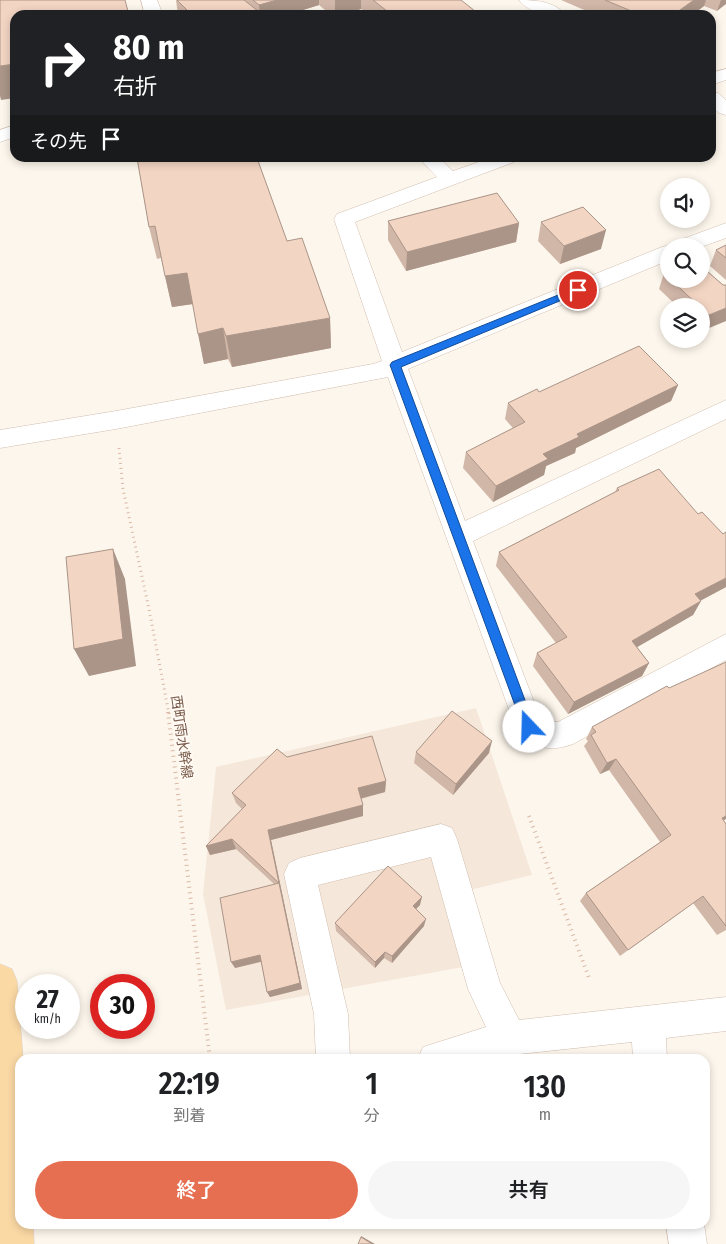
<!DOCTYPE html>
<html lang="ja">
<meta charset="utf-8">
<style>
body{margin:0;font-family:"Fira Sans Condensed","Noto Sans JP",sans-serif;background:#f6f6f6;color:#202124;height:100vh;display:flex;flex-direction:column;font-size:19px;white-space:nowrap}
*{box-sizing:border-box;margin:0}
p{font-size:16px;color:#757577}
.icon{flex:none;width:28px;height:28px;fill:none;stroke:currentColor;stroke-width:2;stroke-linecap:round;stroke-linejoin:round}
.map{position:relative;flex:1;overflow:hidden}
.sheet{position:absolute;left:15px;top:1054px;width:695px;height:175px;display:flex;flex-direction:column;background:#fff;border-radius:15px;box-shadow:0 2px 8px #0003}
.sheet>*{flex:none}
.banner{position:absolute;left:10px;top:10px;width:706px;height:152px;border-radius:15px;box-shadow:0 2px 8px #0003;background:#202124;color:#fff;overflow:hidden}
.tools{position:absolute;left:660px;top:178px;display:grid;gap:10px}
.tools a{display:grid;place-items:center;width:50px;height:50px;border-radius:50%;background:#fff;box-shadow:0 2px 8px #0003;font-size:25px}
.speed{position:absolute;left:15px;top:974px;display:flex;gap:10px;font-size:25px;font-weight:700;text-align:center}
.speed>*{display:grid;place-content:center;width:65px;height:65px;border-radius:50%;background:#fff;box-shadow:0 2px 8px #0003;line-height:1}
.speed small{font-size:12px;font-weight:400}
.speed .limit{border:8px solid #d22;background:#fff;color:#111}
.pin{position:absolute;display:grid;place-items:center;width:42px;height:42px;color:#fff;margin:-21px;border:2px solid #fff;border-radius:50%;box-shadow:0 1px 5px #0007}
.me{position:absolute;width:55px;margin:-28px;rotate:339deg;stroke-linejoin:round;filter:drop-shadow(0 0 4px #0008)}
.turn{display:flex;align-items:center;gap:18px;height:105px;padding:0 20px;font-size:22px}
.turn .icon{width:65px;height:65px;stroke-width:2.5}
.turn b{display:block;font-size:35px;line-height:42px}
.then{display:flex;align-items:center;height:48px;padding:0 20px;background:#0003;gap:10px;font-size:19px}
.eta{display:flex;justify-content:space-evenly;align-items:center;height:85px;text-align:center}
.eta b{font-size:30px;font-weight:600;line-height:35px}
.primary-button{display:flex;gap:10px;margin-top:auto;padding:10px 20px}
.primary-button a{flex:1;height:58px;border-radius:30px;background:#e76f51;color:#fff;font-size:20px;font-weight:600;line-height:58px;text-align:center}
.primary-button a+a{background:#f6f6f6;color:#202124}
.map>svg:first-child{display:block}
.residential{fill:#f5e8da}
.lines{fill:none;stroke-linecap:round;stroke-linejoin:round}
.minor-casing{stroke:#d1beb0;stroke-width:1}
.major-casing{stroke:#dad1cd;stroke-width:1}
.path-far1{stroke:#d9b8a5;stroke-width:3;stroke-dasharray:1 4;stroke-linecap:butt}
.path{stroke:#d9b8a5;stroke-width:4;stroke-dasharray:1 4.5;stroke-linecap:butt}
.minor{fill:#fff;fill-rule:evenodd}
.major{fill:#fbd9a5;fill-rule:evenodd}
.wall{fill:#d1b7a8}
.shaded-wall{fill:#aa9588}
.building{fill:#f3d5c3;stroke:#aa9588}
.route{fill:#1a73e8;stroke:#114b97}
.labels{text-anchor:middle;stroke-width:4;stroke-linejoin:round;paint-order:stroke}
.street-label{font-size:14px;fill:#7a5c4d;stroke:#fffaf3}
</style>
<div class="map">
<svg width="726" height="1244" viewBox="0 0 726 1244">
<rect width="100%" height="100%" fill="#fdf6ec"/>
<!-- residential -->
<polygon class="residential" points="476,708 532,875 445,896 463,967 226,1010 203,894 216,767"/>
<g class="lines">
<defs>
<g id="minor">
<polygon points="141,0 157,0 163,15 145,15"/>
<path d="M 519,0 C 534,0 555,1 565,15 C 549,15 529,14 519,0 Z"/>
<polygon points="726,69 726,80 711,85 711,73"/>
<polygon points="711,92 718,93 726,100 726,115 719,113 711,106"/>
<polygon points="15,125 15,137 0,142 0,130"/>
<path d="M 419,158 L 439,158 L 453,171 L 490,158 L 517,158 L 514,162 L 355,222 L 402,352 L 662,247 L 669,245 L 674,246 L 677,241 L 726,223 L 726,238 L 701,247 L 669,246 L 669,260 L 408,369 L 465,521 L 726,400 L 726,419 L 473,541 L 540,718 L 546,721 L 558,722 L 726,634 L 726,660 L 573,744 C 551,752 539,748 519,737 L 388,377 L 116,429 L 0,448 L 0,430 L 116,411 L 373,364 L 382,361 L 334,219 L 337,214 L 437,177 Z"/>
<polygon points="441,824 452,828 457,839 500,983 519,1020 726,997 726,1031 666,1038 667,1059 633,1059 632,1042 510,1055 498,1059 418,1059 423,1047 486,1027 468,989 431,857 318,885 348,1014 350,1059 316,1059 314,1014 284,874 289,863 300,858"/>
<polygon points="666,1224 704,1224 707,1244 669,1244"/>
</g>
<polygon id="major" points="0,964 12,969 17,981 23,1059 20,1059 20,1224 33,1224 34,1244 0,1244"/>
</defs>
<!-- minor casing -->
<use href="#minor" class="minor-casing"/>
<!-- major casing -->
<use href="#major" class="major-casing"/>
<!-- path-far1 -->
<polyline class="path-far1" points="119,448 123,489 149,609 169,714"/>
<!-- path -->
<g class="path">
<polyline points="168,712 210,1059"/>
<polyline points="529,816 589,978"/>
</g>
<!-- minor -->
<use href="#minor" class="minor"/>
<!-- major -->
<use href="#major" class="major"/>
</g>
<!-- wall -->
<g class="wall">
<polygon points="176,0 461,0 392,15 369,15 361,9 344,15 331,15 319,5 287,15 178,15"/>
<polygon points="561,0 726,0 717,11 704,6 692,15 596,15"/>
<polygon points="137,158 287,241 330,318 331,348 232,367 228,359 204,364 193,304 172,307 161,258 157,259 149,227"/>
<polygon points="388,221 519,223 516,242 406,271 388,240"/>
<polygon points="541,222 601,249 560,264 538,241"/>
<polygon points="726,245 726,280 710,266 716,250"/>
<polygon points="701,256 705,261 703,267 723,285 702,331 701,330 701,306 677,306 659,289 664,273 669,271 669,279 701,279"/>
<polygon points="678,385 671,401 576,448 575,453 546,466 544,475 493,502 463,468 466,452 513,428 505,419 508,403 539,392"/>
<polygon points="617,488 726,587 701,600 693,615 637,647 649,663 642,676 568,714 533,666 537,653 556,643 496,566 499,552 615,492"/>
<polygon points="592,727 723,821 726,824 726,930 717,935 693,903 620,956 580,901 586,893 660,842 609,770 600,774 584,746 588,741 586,739"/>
<polygon points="416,752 489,753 453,795 414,763"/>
<polygon points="287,757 386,781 385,792 361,799 363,805 363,816 271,840 302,989 270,997 267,992 261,962 235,968 274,884 236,849 210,855 206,846 242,809 236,803 232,793"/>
<polygon points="420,905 416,909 424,926 392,963 384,958 375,968 336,931 335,923"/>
</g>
<!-- shaded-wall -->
<g class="shaded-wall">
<polygon points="277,0 319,0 319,5 287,15 260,15 259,5"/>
<polygon points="335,0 361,0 361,9 344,15 335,15"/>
<polygon points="694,0 706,0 704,6 692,15 673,15"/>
<polygon points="721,0 726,0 726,4 717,11"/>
<polygon points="15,64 15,98 1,100 0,96 0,66"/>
<polygon points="519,223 516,242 406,271 407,252"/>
<polygon points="606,230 601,249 560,264 564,246"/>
<polygon points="187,273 193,304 172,307 165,276"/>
<polygon points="726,308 726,321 702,331 709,315"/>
<polygon points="330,318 331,348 232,367 226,336"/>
<polygon points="223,328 228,359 204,364 198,334"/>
<polygon points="678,385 671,401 576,448 575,453 546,466 544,475 493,502 496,486 543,454 577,434"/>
<polygon points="113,549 125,579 136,666 89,676 74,649"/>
<polygon points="726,578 726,587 687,608 695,594"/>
<polygon points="701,601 693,615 625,654 632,641"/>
<polygon points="649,663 642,676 568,714 574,702"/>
<polygon points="492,741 489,753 453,795 456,784"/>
<polygon points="616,759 609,770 600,774 607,763"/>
<polygon points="386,781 385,792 358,799 358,788"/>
<polygon points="363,805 363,816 271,840 302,989 270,997 267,992 300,983 268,830"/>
<polygon points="726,816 726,819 711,828 722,818"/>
<polygon points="232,839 236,849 210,855 206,846"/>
<polygon points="422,897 420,905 411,914 413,906"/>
<polygon points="426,919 424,926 392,963 392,956"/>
<polygon points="385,952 384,958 375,968 375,962"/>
<polygon points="260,955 263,961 235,968 231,962"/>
<polygon points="361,1236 375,1244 372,1244 361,1237"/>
</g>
<!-- building -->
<g class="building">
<polygon points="0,0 125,0 129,15 15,15 15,64 0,66"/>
<polygon points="177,0 244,0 263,15 192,15"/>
<polygon points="253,0 277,0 259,5"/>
<polygon points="373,0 461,0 480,15 392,15"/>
<polygon points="605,0 694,0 673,15 641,15"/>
<polygon points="137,158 257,158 287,241 302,238 330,318 226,336 223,328 198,334 187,273 165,276 155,226 149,227"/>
<polygon points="497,193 519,223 407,252 388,221"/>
<polygon points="583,207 606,230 564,246 541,222"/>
<polygon points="726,245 726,258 716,250"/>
<polygon points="705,255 705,261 701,262 701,256"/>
<polygon points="701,266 723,285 726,285 726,308 709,315 701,308 701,306 699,306 670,279 701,279"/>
<polygon points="669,271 669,277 664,273"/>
<polygon points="639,346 678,385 577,434 579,437 543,454 548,459 496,486 466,452 525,422 508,403 537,389 539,392"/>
<polygon points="659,469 698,514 702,512 723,534 726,532 726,578 695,594 701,601 632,641 649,663 574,702 537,653 567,637 499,552 619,490 617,488"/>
<polygon points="113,549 123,639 74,649 66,557"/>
<polygon points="726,662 726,816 722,818 726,824 726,926 703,896 628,950 586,893 671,835 616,759 607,763 591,735 596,732 592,727 667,686 669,688"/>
<polygon points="452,711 492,741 456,784 416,752"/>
<polygon points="372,736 386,781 358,788 363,805 268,830 279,883 232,839 206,846 246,805 232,793 277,749 287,757"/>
<polygon points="388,866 422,897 413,906 426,919 392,956 385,952 375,962 335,923"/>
<polygon points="279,883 300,983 267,992 260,955 231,962 220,898"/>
<polygon points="361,1237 372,1244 358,1244"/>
</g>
<!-- route -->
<polygon class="route" points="578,287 581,288 581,292 401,367 535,727 533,731 529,732 525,731 523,727 390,365 392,362"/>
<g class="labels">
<!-- street labels -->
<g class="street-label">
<text transform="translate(182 737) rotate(82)" y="5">西町雨水幹線</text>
</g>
</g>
</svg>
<div class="tools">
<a><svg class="icon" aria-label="sound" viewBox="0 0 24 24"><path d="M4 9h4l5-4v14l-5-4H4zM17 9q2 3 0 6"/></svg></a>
<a><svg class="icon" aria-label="search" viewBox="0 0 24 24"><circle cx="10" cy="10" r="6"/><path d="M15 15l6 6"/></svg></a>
<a><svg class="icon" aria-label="layers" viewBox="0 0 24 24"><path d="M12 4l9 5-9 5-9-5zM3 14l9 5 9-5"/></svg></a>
</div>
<div class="speed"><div>27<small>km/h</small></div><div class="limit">30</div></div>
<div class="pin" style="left:578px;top:290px;background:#d93025"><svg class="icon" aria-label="arrive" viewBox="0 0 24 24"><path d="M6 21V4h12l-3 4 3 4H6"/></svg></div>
<svg class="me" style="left:529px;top:727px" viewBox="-20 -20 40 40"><circle r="19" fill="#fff"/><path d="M0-13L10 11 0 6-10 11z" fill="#1a73e8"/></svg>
<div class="banner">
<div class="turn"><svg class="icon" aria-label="right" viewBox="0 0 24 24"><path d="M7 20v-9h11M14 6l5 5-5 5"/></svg><div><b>80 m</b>右折</div></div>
<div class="then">その先<svg class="icon" aria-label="arrive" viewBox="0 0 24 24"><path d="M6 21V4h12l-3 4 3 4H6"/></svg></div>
</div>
<section class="sheet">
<div class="eta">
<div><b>22:19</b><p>到着</p></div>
<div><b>1</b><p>分</p></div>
<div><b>130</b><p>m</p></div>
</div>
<div class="primary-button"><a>終了</a><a>共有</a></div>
</section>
</div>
